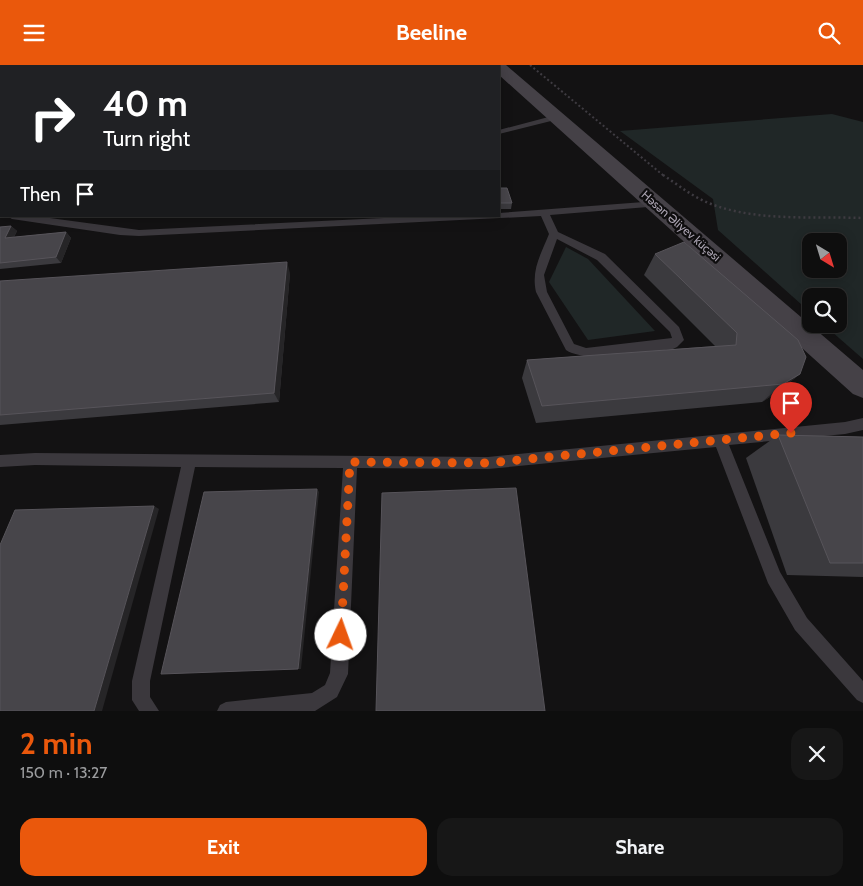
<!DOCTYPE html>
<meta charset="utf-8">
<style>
body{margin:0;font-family:Cabin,sans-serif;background:#171717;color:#f1f3f6;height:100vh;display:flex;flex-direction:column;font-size:19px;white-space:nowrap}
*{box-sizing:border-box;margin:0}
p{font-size:16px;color:#9b9c9e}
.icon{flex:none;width:28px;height:28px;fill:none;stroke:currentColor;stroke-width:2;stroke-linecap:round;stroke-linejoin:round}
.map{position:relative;height:646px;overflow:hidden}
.panel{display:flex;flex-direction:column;background:#0e0e0e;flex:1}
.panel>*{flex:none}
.top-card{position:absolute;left:0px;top:0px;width:500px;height:152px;box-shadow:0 2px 12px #0003,0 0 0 1px #2e2e2e;background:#202124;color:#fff;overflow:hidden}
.needle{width:32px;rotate:142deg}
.controls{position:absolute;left:802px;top:168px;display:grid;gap:10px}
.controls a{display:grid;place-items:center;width:45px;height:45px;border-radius:10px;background:#0e0e0e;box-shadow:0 2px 12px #0003,0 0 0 1px #2e2e2e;font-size:25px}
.pin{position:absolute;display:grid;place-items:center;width:42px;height:42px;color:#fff;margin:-51px -21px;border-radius:50% 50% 50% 0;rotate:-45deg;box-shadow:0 0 5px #0007}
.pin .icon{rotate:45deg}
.me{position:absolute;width:55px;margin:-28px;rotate:3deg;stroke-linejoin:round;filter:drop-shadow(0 0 4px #0008)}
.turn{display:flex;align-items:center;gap:18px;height:105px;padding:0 20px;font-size:22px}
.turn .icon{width:65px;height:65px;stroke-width:2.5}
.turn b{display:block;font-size:35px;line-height:42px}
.then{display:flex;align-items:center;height:48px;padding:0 20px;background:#0003;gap:10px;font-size:19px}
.round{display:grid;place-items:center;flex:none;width:52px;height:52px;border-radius:15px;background:#171717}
.overview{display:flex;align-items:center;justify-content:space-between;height:85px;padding:0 20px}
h1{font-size:30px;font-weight:700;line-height:38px;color:#ea580c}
.cta{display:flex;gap:10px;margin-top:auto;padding:10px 20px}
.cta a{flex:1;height:58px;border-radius:15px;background:#ea580c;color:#fff;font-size:20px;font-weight:700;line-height:58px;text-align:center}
.cta a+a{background:#171717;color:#f1f3f6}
header{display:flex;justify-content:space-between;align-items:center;height:65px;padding:0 20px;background:#ea580c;color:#fff;font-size:22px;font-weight:700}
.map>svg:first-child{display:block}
.green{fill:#202727;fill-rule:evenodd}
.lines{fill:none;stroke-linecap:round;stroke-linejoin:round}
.path-far1{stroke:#3e3b41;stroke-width:2;stroke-dasharray:2 2.5;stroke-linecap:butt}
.path{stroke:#3e3b41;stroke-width:2.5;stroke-dasharray:2 3;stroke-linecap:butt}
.service{fill:#3b383d;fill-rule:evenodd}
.secondary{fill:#454147;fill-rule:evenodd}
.wall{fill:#3b3a3e}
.shaded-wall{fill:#262527}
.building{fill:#47454a;stroke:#57545a}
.route{stroke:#ea580c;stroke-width:9;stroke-dasharray:0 16.2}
.labels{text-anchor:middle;stroke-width:4.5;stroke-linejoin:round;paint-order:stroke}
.far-street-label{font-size:12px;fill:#aba4b2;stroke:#0e0d0e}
</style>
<header><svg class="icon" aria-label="menu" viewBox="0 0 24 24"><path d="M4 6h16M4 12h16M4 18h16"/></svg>Beeline<svg class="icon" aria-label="search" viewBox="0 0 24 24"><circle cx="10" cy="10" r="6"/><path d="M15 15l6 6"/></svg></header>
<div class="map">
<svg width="863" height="646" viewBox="0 0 863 646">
<rect width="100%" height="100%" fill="#131213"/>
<!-- green -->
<g class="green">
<path d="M 832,49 L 863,57 L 863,294 L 823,259 L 839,259 L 839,231 L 811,231 L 811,248 L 718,165 L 713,134 L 620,66 ZM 811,176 L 839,176 L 839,204 L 811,204 Z"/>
<polygon points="566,182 588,194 655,266 588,275 549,217"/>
</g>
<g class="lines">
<!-- path-far1 -->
<polyline class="path-far1" points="530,0 664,111"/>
<!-- path -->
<path class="path" d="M 663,110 C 674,117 685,126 698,133 C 745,158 811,151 863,153"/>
<!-- service -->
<g class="service">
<polygon points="222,0 230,0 230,1 223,1"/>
<polygon points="556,50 559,50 559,54 499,69 499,65"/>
<path d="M 657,136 L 660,137 L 660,141 L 550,150 L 558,167 L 605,189 L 679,262 L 684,275 L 677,282 L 673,284 C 647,286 586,299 566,285 L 536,227 C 531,205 541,189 549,169 L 541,151 L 139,171 L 120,170 L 12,154 L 7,151 L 35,151 L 139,165 L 425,151 L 499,151 L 499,148 ZM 557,174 L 597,195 L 670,267 L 672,273 L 586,283 L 574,279 L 547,227 L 544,210 Z"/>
<polygon points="0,146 1,151 4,152 0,153"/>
<polygon points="863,353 863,365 845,369 729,380 780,507 807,553 863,616 863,638 857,635 795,565 768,518 716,382 488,404 357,403 348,609 337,632 315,646 217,646 220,640 226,637 312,628 325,620 330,608 343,403 195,402 150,616 150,632 159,646 139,646 132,635 132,616 181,402 35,400 0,402 0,390 35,388 488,392 845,357"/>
</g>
<!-- secondary -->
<polygon class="secondary" points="493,0 506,0 863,305 863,333 853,329 499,10 499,1 492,1"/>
</g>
<!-- wall -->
<g class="wall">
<polygon points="499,123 512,138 511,144 499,144"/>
<polygon points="302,151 350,151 304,153"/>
<polygon points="11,161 17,166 14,172 66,167 71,173 61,198 0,204 0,162"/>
<polygon points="655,189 800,309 779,326 762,337 536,358 522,313 527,295 715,281 644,210"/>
<polygon points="290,208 279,337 0,360 0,216"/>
<polygon points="778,370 863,372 863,512 787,510 746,393"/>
</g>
<!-- shaded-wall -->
<g class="shaded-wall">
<polygon points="8,0 16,0 15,1 7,1"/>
<polygon points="11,161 17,166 11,178 5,173"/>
<polygon points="66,167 71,173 61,198 56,192"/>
<polygon points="287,197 290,208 279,337 274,328"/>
<polygon points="800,309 779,326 762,337 783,319"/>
<polygon points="317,424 319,427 301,604 298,604"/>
<polygon points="154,441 159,444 102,646 94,646"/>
</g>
<!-- building -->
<g class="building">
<polygon points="0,0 8,0 7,1 1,1 1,5 0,5"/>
<polygon points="499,123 507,123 512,138 499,138"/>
<polygon points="11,161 5,173 66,167 56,192 0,198 0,162"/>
<polygon points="684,177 798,275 806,292 800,309 783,319 542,341 527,295 736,280 737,268 655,189"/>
<polygon points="287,197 274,328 0,350 0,216"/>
<polygon points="778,370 863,372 863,498 830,498"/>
<polygon points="516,423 545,646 376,646 382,428"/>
<polygon points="317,424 298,604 161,609 204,427"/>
<polygon points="154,441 94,646 0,646 0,480 15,445"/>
</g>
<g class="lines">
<!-- route -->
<polyline class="route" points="341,570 350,397 488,398 791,368"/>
</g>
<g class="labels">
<!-- far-street labels -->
<g class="far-street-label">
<text transform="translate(681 161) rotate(41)" y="4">Həsən Əliyev küçəsi</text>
</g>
</g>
</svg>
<div class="controls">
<a><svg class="needle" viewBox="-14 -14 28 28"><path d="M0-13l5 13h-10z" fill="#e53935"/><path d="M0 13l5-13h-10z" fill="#9b9c9e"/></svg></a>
<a><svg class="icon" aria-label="search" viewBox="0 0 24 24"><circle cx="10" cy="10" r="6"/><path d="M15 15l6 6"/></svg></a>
</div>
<div class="pin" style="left:791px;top:368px;background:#d93025"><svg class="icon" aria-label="arrive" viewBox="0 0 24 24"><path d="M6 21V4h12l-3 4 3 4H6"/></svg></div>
<svg class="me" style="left:341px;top:570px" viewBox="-20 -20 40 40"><circle r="19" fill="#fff"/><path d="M0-13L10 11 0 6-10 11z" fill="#ea580c"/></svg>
<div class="top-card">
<div class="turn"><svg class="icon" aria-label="right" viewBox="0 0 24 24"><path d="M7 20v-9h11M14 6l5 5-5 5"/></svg><div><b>40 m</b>Turn right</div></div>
<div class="then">Then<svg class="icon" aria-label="arrive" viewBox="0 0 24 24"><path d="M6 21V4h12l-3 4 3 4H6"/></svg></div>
</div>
</div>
<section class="panel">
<div class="overview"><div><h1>2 min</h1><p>150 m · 13:27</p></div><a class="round"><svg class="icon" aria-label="close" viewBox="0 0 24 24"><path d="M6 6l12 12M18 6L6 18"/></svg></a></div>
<div class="cta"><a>Exit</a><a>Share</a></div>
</section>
